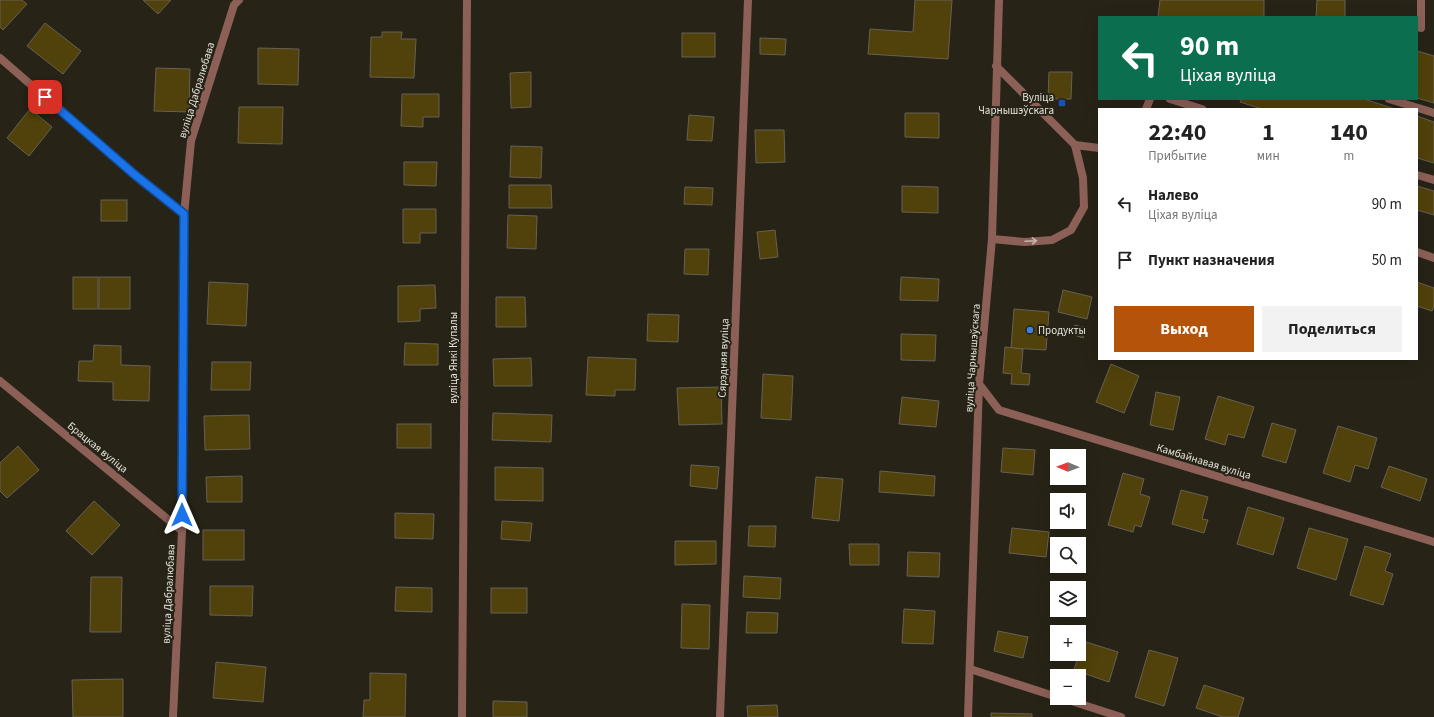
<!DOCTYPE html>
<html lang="ru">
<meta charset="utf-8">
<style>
body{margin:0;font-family:"Source Sans 3",sans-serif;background:#f2f2f2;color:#222;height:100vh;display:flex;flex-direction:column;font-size:15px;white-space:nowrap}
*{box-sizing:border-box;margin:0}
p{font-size:13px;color:#767676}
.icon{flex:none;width:22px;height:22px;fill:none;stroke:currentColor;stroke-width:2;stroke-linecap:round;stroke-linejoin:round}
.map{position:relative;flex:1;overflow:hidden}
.sheet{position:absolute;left:1098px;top:108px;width:320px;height:252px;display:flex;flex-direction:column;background:#fff;border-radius:0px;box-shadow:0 4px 16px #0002}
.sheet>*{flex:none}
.top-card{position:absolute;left:1098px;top:16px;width:320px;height:84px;border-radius:0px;box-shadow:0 4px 16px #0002;background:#0b6e4f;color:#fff;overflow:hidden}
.needle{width:26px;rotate:271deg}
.controls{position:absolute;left:1050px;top:449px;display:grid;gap:8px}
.controls a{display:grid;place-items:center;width:36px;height:36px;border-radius:0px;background:#fff;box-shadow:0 4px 16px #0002;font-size:20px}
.pin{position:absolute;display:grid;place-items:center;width:34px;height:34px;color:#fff;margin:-17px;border-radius:8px;box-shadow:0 2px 6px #0006}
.me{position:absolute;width:44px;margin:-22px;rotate:0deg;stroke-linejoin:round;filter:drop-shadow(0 0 3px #0008)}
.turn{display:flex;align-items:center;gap:14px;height:84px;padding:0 16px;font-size:18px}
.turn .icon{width:52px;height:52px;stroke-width:2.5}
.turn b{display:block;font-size:28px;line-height:34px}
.eta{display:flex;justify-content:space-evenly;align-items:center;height:68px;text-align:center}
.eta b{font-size:24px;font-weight:700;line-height:28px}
.cta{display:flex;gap:8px;margin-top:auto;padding:8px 16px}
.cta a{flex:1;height:46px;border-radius:0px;background:#b45309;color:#fff;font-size:16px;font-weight:700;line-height:46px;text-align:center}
.cta a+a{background:#f2f2f2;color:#222}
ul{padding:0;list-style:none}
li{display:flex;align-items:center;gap:12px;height:56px;padding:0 16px}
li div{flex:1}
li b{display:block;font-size:15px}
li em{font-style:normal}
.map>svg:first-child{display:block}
.building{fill:#51410a;stroke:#666154}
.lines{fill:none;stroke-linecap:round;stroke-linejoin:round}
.lane{stroke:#8c6057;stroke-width:8}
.street{stroke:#8c6057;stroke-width:8}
.oneway{stroke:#c6b6ad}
.route-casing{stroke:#114b97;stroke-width:10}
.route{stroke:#1a73e8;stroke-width:7}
.transit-dot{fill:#1a4fb4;stroke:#272317;stroke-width:1.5}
.shop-dot{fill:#3f7fe0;stroke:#272317;stroke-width:1.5}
.labels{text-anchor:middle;stroke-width:4;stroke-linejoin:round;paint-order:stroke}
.street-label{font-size:11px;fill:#e6e4dc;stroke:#272317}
.poi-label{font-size:11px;fill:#e6e4dc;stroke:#272317;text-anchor:end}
</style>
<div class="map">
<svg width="1434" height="717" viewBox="0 0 1434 717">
<rect width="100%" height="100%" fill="#272317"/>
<!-- building -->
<g class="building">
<polygon points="0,0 22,0 27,4 3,30 0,27"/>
<polygon points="143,0 171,0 158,14"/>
<polygon points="915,0 952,0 948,59 868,54 870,29 913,32"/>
<polygon points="1160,0 1264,0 1264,17 1158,17"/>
<polygon points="1317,0 1345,0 1345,17 1316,17"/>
<polygon points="45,23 81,51 63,74 27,46"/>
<polygon points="382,32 402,32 401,39 416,39 414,78 370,77 371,37 382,37"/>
<rect x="682" y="33" width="33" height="24"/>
<polygon points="760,38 786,39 785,55 760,54"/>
<polygon points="258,48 299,49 298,85 258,84"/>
<polygon points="1417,51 1434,56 1434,103 1417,98"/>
<polygon points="156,68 190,69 189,112 154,111"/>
<polygon points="531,72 531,107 511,108 510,73"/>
<polygon points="1049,72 1072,72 1071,99 1048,99"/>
<polygon points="402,94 439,94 439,117 423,117 423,127 401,126"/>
<polygon points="1241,99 1364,99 1395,109 1262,109 1240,102"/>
<polygon points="239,107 283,107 282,144 238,143"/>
<polygon points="30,109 52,127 29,156 7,138"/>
<polygon points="905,113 939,113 939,138 905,137"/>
<polygon points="689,115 714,117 712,141 687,140"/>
<polygon points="1417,116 1434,122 1434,163 1417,158"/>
<polygon points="755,130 784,130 785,162 756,163"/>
<polygon points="511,146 542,147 541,178 510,177"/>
<polygon points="404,162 437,162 436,186 404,185"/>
<polygon points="509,185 551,185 552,208 509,208"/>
<polygon points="902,186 938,187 938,213 902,212"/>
<polygon points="1417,186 1434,191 1434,215 1417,210"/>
<polygon points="685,187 713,188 712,205 684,204"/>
<rect x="101" y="200" width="26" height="21"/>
<polygon points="403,209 436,209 436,233 420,233 420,243 403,243"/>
<polygon points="508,215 537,216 536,249 507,248"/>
<polygon points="775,230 778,257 760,259 757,232"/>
<polygon points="685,249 709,249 708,275 684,274"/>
<rect x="73" y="277" width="25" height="32"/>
<rect x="99" y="277" width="31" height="32"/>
<polygon points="901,277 939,279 938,301 900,300"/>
<polygon points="209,282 248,284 246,326 207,324"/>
<polygon points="1417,282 1434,288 1434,305 1432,311 1417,306"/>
<polygon points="435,285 436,308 420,309 420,321 398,322 398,286"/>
<polygon points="1063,290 1092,297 1087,319 1058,312"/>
<polygon points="496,297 525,297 526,327 496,327"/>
<polygon points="1014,309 1049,312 1046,350 1011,348"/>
<polygon points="648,314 679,315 678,342 647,341"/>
<polygon points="1075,325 1086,328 1083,338 1072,334"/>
<polygon points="901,334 936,335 935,361 901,360"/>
<polygon points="405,343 438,344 438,365 404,365"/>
<polygon points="94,345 121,346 121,365 150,366 149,401 113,400 113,382 78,381 79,361 93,361"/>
<polygon points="1005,347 1023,349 1021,373 1030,374 1029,385 1011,384 1012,374 1003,373"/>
<polygon points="588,357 636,359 635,390 615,390 615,396 586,395"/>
<polygon points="531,358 532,386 494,386 493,359"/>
<polygon points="212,362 251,362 250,390 211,390"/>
<polygon points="1111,364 1139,376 1124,413 1096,402"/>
<polygon points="763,374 793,376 791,420 761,418"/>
<polygon points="721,387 722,424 679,425 677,388"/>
<polygon points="1156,392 1180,397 1173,430 1150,425"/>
<polygon points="1218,396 1254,407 1244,438 1228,434 1225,445 1205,439"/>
<polygon points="902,397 939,401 936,427 899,424"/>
<polygon points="493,413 552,415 551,442 492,440"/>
<polygon points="249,415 250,449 205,450 204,416"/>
<polygon points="1272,423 1296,430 1286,463 1262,456"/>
<rect x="397" y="424" width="34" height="24"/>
<polygon points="1338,426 1377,438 1368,469 1355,465 1350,482 1323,473"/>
<polygon points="18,446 39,470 7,498 0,491 0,463"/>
<polygon points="1003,448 1035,450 1033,475 1001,472"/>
<polygon points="691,465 719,467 717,489 690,486"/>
<polygon points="1389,466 1427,479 1420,501 1381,487"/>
<polygon points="495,467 543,468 543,501 495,500"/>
<polygon points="880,471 935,476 934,496 879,492"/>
<polygon points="1123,473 1144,479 1140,494 1150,497 1141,527 1135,525 1133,532 1108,525"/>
<polygon points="242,476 242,502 207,502 206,477"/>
<polygon points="816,477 843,479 839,521 812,518"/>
<polygon points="1181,490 1208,497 1202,519 1208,520 1204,533 1172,524"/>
<polygon points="94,501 120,525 92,555 66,531"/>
<polygon points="1248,507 1284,518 1273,555 1237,544"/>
<polygon points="395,513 434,514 433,539 395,538"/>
<polygon points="502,521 532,523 530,541 501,539"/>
<polygon points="749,526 776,526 775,547 748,546"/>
<polygon points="1012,528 1049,532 1046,557 1009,553"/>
<polygon points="1309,528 1348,539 1336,580 1297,568"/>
<rect x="203" y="530" width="41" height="30"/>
<polygon points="675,541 716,541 716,564 675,565"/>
<polygon points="849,544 879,544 879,565 850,565"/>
<polygon points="1365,546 1391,554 1385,571 1393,574 1383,605 1350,595"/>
<polygon points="908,552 940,553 939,577 907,576"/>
<polygon points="744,576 781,578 780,599 743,597"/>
<polygon points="91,577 122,577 121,632 90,632"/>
<polygon points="210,586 253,586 252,616 210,615"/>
<polygon points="396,587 432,588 432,612 395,611"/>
<rect x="491" y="588" width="36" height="25"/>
<polygon points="682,604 710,605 709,649 681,648"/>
<polygon points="904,609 935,611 933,644 902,643"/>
<polygon points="747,612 778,613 777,633 746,633"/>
<polygon points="998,631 1028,637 1023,658 994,651"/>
<polygon points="1083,641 1118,652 1109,682 1074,670"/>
<polygon points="1149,650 1178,658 1164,706 1135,697"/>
<polygon points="216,662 266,667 263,702 213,698"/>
<polygon points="370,673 406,674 405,717 363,717 364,700 370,700"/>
<polygon points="123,679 123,717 73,717 72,680"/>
<polygon points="1204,685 1244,698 1238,717 1223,717 1196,708"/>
<polygon points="493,701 527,702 527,717 493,717"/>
<polygon points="777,705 778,717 748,717 747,706"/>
<polygon points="991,713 1032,714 1032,717 991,717"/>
</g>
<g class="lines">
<!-- lane -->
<g class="lane">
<polyline points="1421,28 1421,0"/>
<polyline points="1170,99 1202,109"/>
<polyline points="1389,99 1434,113"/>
<polyline points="1146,109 1150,99"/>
<polyline points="1417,175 1434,180"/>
<polyline points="992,239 1025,242 1052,240 1071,230 1084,207 1083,178 1075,145"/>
</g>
<!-- street -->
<g class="street">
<polyline points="0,58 135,175 184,215"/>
<polyline points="996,66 1075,145 1099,148"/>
<polyline points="1417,252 1434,258"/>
<polyline points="0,381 182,531"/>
<polyline points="979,384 999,410 1434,542"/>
<polyline points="970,669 1057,697"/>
<polyline points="1062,698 1121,717"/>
<polyline points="173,717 182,531 184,215 191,141 234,5 239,0"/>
<polyline points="462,717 467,0"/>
<polyline points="720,717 748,0"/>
<polyline points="968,717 979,384 992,239 999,0"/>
</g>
</g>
<!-- one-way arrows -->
<defs><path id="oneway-shaft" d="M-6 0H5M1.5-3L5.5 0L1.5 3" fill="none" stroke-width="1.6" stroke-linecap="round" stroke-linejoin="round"/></defs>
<use class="oneway" href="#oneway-shaft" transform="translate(1031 241) rotate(-3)"/>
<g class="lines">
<defs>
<polyline id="route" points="45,97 135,175 184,214 182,515"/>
</defs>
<!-- route casing -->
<use href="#route" class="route-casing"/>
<!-- route -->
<use href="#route" class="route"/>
</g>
<!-- markers -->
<rect class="transit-dot" x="1058" y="99" width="8" height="8" rx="2"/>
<circle class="shop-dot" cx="1030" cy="330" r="4"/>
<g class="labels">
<!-- street labels -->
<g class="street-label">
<text transform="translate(196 90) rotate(-73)" y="4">вуліца Дабралюбава</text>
<text transform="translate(453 358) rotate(-90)" y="4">вуліца Янкі Купалы</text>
<text transform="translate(723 358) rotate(-88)" y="4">Сярэдняя вуліца</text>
<text transform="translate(972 358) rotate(-86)" y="4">вуліца Чарнышэўскага</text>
<text transform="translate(98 447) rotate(39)" y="4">Брацкая вуліца</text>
<text transform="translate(1204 461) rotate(17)" y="4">Камбайнавая вуліца</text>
<text transform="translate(168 594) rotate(-87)" y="4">вуліца Дабралюбава</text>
</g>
<!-- poi labels -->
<g class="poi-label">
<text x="1054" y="101">Вуліца<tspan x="1054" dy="13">Чарнышэўскага</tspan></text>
<text x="1038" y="334" text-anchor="start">Продукты</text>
</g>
</g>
</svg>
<div class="controls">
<a><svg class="needle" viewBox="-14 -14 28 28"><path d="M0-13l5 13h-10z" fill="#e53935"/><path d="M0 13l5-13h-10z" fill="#767676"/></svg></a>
<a><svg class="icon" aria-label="sound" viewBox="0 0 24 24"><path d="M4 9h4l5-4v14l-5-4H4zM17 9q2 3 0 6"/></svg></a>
<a><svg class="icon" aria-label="search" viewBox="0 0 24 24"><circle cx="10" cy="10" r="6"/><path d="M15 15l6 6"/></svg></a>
<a><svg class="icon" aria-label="layers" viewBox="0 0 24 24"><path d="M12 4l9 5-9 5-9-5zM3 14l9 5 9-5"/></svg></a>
<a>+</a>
<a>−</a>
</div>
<div class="pin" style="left:45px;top:97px;background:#d93025"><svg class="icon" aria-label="arrive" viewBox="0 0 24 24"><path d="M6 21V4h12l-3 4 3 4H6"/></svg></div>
<svg class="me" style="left:182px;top:515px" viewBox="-20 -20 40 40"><path d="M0-17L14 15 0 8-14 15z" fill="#1a73e8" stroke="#fff" stroke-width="4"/></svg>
<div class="top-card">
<div class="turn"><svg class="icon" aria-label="left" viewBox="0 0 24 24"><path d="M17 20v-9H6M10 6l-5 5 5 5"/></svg><div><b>90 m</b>Ціхая вуліца</div></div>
</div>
<section class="sheet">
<div class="eta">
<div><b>22:40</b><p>Прибытие</p></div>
<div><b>1</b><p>мин</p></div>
<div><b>140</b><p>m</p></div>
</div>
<ul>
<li><svg class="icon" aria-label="left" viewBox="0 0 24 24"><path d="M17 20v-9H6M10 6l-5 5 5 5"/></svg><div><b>Налево</b><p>Ціхая вуліца</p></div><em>90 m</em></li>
<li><svg class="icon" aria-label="arrive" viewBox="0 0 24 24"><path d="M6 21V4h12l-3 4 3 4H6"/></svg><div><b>Пункт назначения</b></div><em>50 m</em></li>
</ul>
<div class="cta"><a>Выход</a><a>Поделиться</a></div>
</section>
</div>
